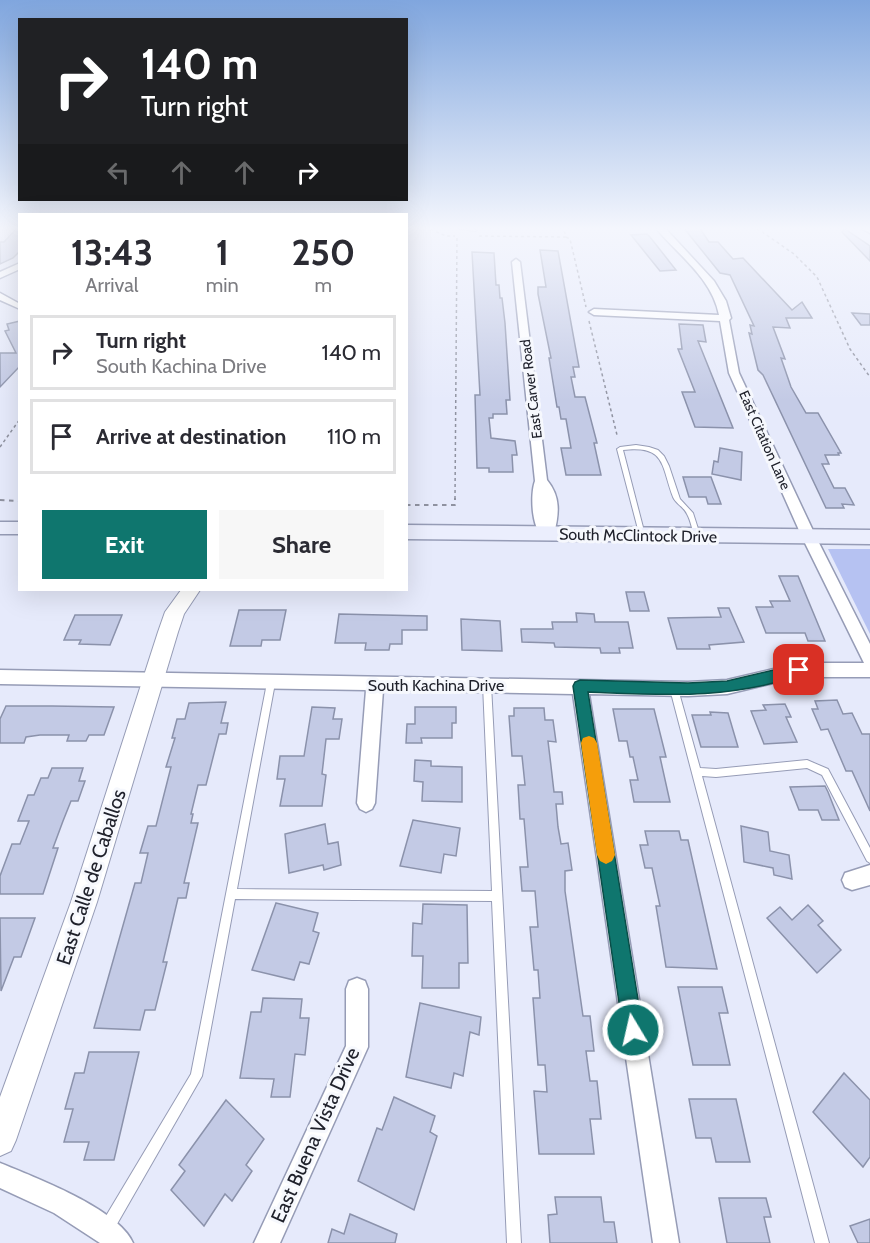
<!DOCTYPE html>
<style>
body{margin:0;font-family:Cabin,sans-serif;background:#f7f7f7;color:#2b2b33;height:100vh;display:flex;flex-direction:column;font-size:22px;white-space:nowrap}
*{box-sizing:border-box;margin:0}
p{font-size:20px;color:#7c7c81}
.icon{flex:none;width:33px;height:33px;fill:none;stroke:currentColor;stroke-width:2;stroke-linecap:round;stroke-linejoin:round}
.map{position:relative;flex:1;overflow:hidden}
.panel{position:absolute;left:18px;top:213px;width:390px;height:378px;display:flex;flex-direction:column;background:#fff;border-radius:0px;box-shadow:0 6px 24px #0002}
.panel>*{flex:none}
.banner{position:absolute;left:18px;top:18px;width:390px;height:183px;border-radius:0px;box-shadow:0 6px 24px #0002;background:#202124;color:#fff;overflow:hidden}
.pin{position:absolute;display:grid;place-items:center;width:51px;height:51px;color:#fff;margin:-26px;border-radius:12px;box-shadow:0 3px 9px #0006}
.me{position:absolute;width:66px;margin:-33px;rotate:351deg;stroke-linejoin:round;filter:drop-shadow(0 0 4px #0008)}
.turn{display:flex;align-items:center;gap:21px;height:126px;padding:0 24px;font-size:27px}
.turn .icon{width:78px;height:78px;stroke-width:2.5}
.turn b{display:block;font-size:42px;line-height:51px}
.lanes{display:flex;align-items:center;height:57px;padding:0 24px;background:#0003;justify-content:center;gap:30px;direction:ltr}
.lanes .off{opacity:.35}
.eta{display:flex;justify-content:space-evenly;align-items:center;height:102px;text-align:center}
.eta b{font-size:36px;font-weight:800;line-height:42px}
.button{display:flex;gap:12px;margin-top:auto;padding:12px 24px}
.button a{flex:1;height:69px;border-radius:0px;background:#0f766e;color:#fff;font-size:24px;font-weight:800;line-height:69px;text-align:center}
.button a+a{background:#f7f7f7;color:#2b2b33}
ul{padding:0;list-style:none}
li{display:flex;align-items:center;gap:18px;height:75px;margin:0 12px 9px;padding:0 12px;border:3px solid #e1e1e2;border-radius:0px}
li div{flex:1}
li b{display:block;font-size:22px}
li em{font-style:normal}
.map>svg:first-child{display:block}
.green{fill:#b6c2f2}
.building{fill:#c3cae5;stroke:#8b92ab;stroke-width:1.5}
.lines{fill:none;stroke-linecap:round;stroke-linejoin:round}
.service-casing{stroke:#969cb6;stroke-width:2}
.minor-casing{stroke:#969cb6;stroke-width:3}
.tertiary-casing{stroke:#969cb6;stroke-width:2}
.secondary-casing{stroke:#969cb6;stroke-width:3}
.path-far1{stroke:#8f92a0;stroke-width:1.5;stroke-dasharray:3 3;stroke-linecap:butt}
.path{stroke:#8f92a0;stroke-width:2;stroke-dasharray:4.5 4.5;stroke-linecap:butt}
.service{fill:#fff;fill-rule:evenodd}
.minor{fill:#fff;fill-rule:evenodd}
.tertiary{fill:#fff;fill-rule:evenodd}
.secondary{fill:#ebeefd;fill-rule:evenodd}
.route{fill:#0f766e;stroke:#0a4d48;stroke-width:1.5}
.slow{fill:#f59e0b}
.labels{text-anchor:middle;stroke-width:6;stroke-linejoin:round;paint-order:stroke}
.far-street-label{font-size:14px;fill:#20222c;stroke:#f6f8fd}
.street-label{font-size:16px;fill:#20222c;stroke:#f6f8fd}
.near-street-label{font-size:20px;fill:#20222c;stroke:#f6f8fd}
</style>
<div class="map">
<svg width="870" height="1243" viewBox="0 0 870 1243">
<rect width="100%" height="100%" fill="#e6eafb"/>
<!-- green -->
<polygon class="green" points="828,549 870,549 870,634"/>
<!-- building -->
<g class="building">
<polygon points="18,227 20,227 20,251 13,258 0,264 0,242 4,242"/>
<polygon points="683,227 699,227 709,242 718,242 733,259 743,258 792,310 802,302 812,318 786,318 790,328 773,327 785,359 781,358 791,387 806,413 818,413 841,453 838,453 839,455 825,455 829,464 822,464 834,488 845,488 854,505 842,504 844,508 826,508 763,375 758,370 749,333 752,334 750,325 754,326 730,275 720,273"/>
<polygon points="845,229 870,246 870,261 842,232"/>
<polygon points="647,234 650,237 676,270 660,271 631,235"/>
<polygon points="540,250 558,251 579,367 573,367 575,377 571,377 575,397 585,397 597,443 594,443 601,475 566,475 561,448 571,448 566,419 561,419 559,407 557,407 549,358 551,358 538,294 538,287 546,287"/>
<polygon points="472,252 494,253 496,285 499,285 500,298 502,298 505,323 510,400 506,400 507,414 493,414 493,418 489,418 491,438 515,441 517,455 512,455 513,472 489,472 489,468 477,468 475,395 480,395"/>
<polygon points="852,313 870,314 870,325 861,325"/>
<polygon points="20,321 20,366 0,387 0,353 16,353 5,331 9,330 7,324"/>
<polygon points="679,324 703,325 706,342 698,341 733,428 695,427 682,392 695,392 678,349 682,349"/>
<polygon points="720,448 742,452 741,480 712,474 714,461 718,462"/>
<polygon points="683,477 711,477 721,504 708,504 706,497 689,497"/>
<polygon points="779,576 798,576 825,641 808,641 805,633 766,633 756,607 773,607 770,601 790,601"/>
<polygon points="626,592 644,592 649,611 630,611"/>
<polygon points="718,608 729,608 744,642 709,645 710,649 677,649 668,618 721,617"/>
<polygon points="239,610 286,610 280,640 262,640 261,646 230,646"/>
<polygon points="576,613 594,614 595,622 628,622 633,648 619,648 620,653 601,653 600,648 555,647 554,643 522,642 521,629 553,629 552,622 577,622"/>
<polygon points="339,614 427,616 427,630 402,630 402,644 390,644 389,650 365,650 366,643 335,643"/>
<polygon points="75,615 122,615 110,645 79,644 81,640 64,640"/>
<polygon points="461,619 500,621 502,651 462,650"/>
<polygon points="837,700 843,714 852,713 862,734 870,734 870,811 852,771 846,771 828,729 821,730 812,709 818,709 815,701"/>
<polygon points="226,702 221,723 228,723 226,734 219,734 206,785 198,785 191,814 193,814 191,823 198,823 184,883 189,883 186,898 178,898 163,962 167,962 155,1010 145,1010 140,1030 94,1028 135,883 141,883 148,853 140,853 148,826 156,826 171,767 166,767 175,738 172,738 177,719 185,719 189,703"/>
<polygon points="785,704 791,717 786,717 797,742 764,744 751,711 766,710 763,705"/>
<polygon points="6,706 52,706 114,707 104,735 89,735 86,741 67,741 69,735 40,735 26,737 24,743 0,743 0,719"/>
<polygon points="312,707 335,708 333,719 342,719 339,739 326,739 322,774 326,775 322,806 280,806 285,779 277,779 280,756 304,756"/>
<polygon points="415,707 456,707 456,723 452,723 452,738 421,738 422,743 406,743 407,724 415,724"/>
<polygon points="514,708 544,708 545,720 553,720 556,742 548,741 551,766 554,792 562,792 563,804 556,804 558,827 561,844 568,843 572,870 565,871 565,891 583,1016 590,1016 594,1051 586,1051 590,1081 597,1081 601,1119 590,1119 594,1154 539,1154 534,1091 547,1092 545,1065 538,1065 533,998 540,998 538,970 534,970 530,927 538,927 535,891 522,891 520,867 528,867 524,819 520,819 518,785 525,785 522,756 512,756 509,716 514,716"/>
<polygon points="613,709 654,709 666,757 660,757 670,802 634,802 630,780 638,780 633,757 630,757 627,741 619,741"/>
<polygon points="710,712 728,713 738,747 701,747 692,715 711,715"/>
<polygon points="415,760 431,761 431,766 462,767 462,802 422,801 423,782 414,781"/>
<polygon points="52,768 83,768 79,781 85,781 78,801 71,801 63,821 53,848 58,848 43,894 0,894 0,876 12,844 20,844 29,821 18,821 28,795 34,795 41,778 48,778"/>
<polygon points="825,786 828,792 839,820 822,820 818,810 799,810 790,787"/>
<polygon points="413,820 460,828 456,856 444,854 441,873 400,866"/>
<polygon points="325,824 328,844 338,842 341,865 324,870 323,865 289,873 285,834"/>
<polygon points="741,826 768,832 770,851 789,855 792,879 774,875 773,868 744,862"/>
<polygon points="645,831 679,831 681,840 688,840 717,969 666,967 656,906 660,906 652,868 645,868 640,845 648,845"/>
<polygon points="276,903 318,913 313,931 319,933 309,964 300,962 294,980 252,970"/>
<polygon points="423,904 467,905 468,963 459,963 459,988 422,988 423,956 412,956 413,923 422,924"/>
<polygon points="808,905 823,921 818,925 841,950 817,973 767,918 780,907 792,920"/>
<polygon points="0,918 35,918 21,957 14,957 1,991"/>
<polygon points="678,987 722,987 728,1013 719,1013 730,1065 693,1065"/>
<polygon points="263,998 302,999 300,1018 309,1018 305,1055 295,1054 290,1097 271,1097 274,1079 240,1078 251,1012 261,1012"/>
<polygon points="420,1003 481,1017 479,1035 470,1032 463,1076 454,1073 451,1088 406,1077"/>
<polygon points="89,1052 139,1052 114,1160 84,1160 89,1142 64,1142 73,1109 65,1109 75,1073 84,1073"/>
<polygon points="844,1073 870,1100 870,1157 863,1167 813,1112"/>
<polygon points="394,1097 435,1116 430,1132 437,1136 414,1210 358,1181 377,1128 382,1130"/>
<polygon points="689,1099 736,1099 750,1162 716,1162 711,1138 696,1138"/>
<polygon points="226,1100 264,1139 246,1165 252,1171 232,1201 225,1194 204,1226 171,1190 185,1171 179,1165"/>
<polygon points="555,1197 601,1197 604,1222 614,1222 617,1243 550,1243 548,1215 557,1214"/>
<polygon points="719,1198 766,1198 771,1217 764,1217 770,1243 727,1243"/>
<polygon points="350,1214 397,1234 395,1243 328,1243 332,1229 344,1234"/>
<polygon points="870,1219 870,1243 858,1243 850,1226"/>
</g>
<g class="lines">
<defs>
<g id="service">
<polygon points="464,227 477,230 475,231 448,227"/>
<path d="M 636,445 L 649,447 L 658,450 L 664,456 L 669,466 L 680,499 L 693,513 L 700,535 L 699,537 L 695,537 C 692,530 691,521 687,514 C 684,507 676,504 673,497 C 661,465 666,445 623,450 L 645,535 L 642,537 L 640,537 L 617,449 L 620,447 Z"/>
<polygon points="271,680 274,681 275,683 237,889 492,891 483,685 484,683 487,682 490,683 491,685 521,1243 507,1243 492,901 235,899 202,1076 113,1231 108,1232 103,1231 102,1226 103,1221 191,1074 267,683 268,681"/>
<polygon points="674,686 677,687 678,689 700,768 716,769 807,760 828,769 870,848 870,863 867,861 822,775 807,768 716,777 702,776 829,1243 815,1243 670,689 671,687"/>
</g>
<g id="minor">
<path d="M 655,227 L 664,227 L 714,281 L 726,301 L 731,318 L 729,320 L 739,373 L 816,537 L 870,644 L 870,677 L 799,677 L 727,694 L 688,696 L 589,694 L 679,1243 L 653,1243 L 573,694 L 383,690 L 375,803 L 372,809 L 366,812 L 360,809 L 357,803 L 366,690 L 0,684 L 0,670 L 688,682 L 727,680 L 799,663 L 864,663 L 802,537 L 729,373 L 720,321 L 594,315 L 589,312 L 594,309 L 719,315 C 712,278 678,255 655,227 Z"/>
<polygon points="859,227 870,227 870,233"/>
<path d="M 516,259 L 520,262 L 547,480 C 561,497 559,514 554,534 L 547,539 C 531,534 530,494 535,481 L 512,262 Z"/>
<polygon points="20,263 20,269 0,278 0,272"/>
<polygon points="0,293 20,304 20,309 0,300"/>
<polygon points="870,865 870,885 852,890 845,887 842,880 845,873"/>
<polygon points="357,978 365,981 368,989 368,1047 280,1243 254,1243 346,1046 346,989 349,981"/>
<path d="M 0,1163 C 34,1177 119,1209 133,1243 L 100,1243 L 54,1213 L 0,1188 Z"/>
</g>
<polygon id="tertiary" points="181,590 200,590 184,614 178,632 97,902 16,1140 11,1151 0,1156 0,1097 71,902 158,632 165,612"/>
<g id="secondary">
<rect x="0" y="522" width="20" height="12"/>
<polygon points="406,525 870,530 870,544 406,539"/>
</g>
</defs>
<!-- service casing -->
<use href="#service" class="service-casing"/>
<!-- minor casing -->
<use href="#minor" class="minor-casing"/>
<!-- tertiary casing -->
<use href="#tertiary" class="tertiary-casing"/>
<!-- secondary casing -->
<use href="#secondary" class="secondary-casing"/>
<!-- path-far1 -->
<g class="path-far1">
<polyline points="425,227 446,236 455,236"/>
<polyline points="751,227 758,229 794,254 817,277 850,349 870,377"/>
<polyline points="479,236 566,237 563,227"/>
<polyline points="566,237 570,239 586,307"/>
<polyline points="589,321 617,435"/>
<polyline points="0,447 20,419"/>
<polyline points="455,499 457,236"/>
</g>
<!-- path -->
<g class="path">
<polyline points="0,500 20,501"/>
<polyline points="406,505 455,505 455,498"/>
</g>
<!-- service -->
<use href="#service" class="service"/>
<!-- minor -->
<use href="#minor" class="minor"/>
<!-- tertiary -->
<use href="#tertiary" class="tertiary"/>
<!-- secondary -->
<use href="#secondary" class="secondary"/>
</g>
<!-- sky -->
<linearGradient id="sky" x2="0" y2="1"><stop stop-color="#80a6de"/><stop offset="0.57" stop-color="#f4f6fd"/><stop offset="1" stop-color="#f4f6fd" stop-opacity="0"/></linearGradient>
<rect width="870" height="401" fill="url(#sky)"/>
<!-- route -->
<path class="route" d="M 799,664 L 804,666 L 806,670 L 804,674 C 730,700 665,695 588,692 L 643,1030 L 640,1037 L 633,1040 L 626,1037 L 623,1030 L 573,686 L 575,682 L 580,680 L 688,683 L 727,681 Z"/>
<!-- slow -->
<polygon class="slow" points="589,736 594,738 597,743 615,855 612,861 606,864 600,861 597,855 581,743 583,738"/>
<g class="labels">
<!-- far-street labels -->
<g class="far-street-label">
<text transform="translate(531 389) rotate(-97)" y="5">East Carver Road</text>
<text transform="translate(765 440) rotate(66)" y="5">East Citation Lane</text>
</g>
<!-- street labels -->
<g class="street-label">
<text transform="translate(638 535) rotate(1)" y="6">South McClintock Drive</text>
<text x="436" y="691">South Kachina Drive</text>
</g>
<!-- near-street labels -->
<g class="near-street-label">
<text transform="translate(91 877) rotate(-72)" y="7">East Calle de Caballos</text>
<text transform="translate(315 1135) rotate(-66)" y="7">East Buena Vista Drive</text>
</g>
</g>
</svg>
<div class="pin" style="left:799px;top:670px;background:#d93025"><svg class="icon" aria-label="arrive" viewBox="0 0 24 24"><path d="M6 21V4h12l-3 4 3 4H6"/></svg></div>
<svg class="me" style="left:633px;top:1030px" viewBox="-20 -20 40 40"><circle r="17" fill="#0f766e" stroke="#fff" stroke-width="3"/><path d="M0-11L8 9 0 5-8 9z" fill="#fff"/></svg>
<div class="banner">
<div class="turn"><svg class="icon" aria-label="right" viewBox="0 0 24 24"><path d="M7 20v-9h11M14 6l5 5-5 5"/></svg><div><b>140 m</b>Turn right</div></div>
<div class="lanes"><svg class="icon off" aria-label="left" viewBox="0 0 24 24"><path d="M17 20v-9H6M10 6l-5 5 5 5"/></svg><svg class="icon off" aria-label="ahead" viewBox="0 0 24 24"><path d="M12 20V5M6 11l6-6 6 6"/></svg><svg class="icon off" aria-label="ahead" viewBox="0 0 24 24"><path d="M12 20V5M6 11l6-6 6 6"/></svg><svg class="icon" aria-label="right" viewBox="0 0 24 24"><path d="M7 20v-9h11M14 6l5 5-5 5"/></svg></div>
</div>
<section class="panel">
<div class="eta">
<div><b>13:43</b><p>Arrival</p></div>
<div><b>1</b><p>min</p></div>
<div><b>250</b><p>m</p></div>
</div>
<ul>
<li><svg class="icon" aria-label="right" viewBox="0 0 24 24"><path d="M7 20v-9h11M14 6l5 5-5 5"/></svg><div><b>Turn right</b><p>South Kachina Drive</p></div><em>140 m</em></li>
<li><svg class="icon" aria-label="arrive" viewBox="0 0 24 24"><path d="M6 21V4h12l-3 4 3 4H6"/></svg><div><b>Arrive at destination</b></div><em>110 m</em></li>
</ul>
<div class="button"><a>Exit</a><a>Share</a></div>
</section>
</div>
